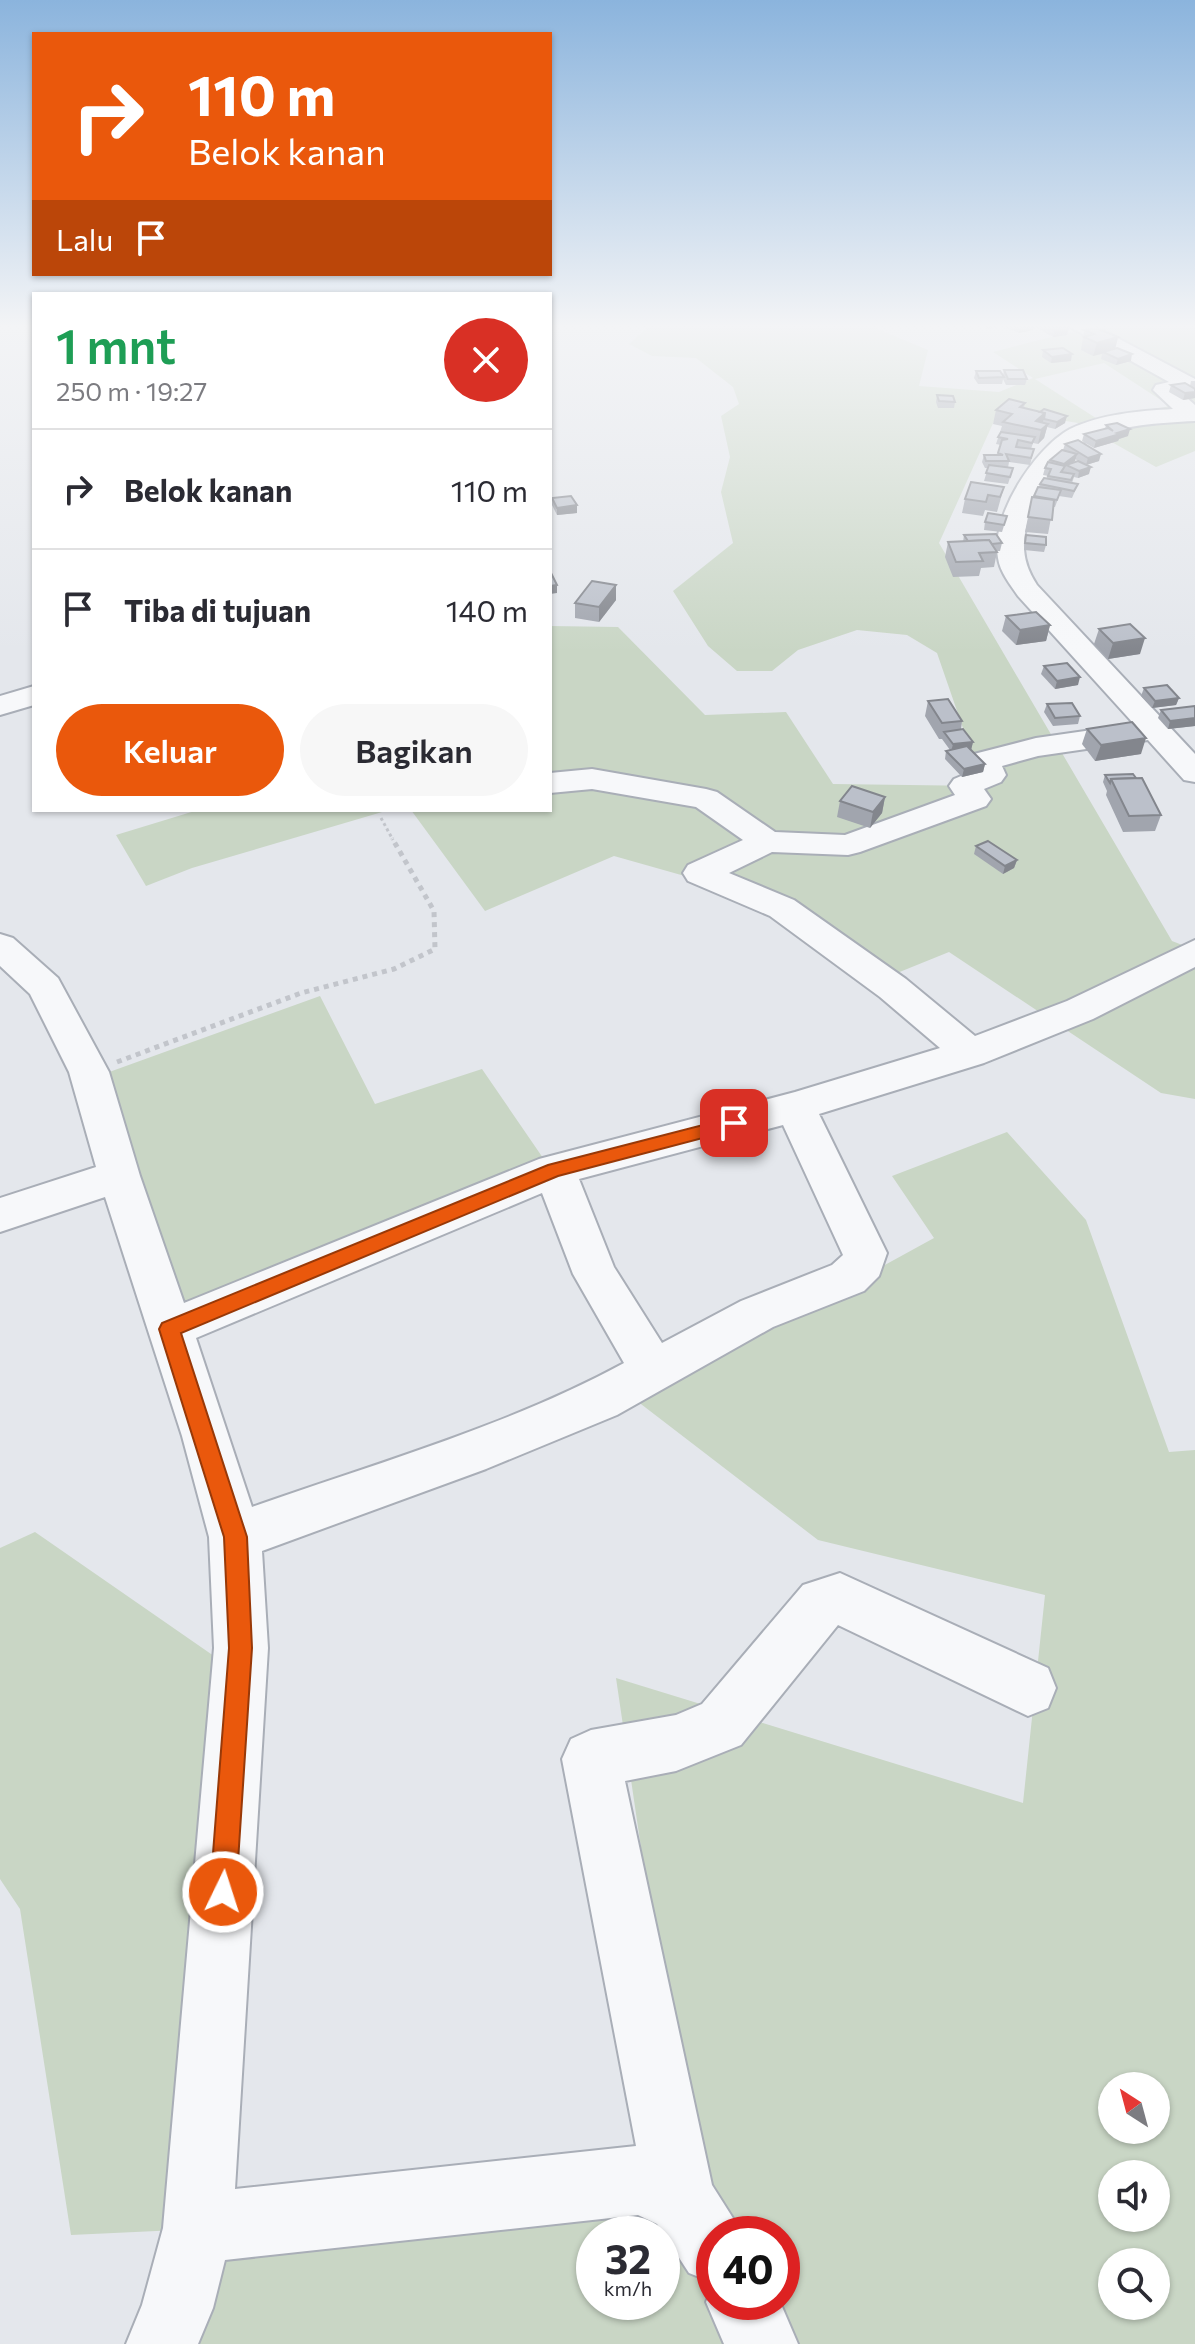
<!DOCTYPE html>
<html lang="id">
<meta charset="utf-8">
<style>
body{margin:0;font-family:Commissioner,sans-serif;background:#f7f7f7;color:#2b2b33;height:100vh;display:flex;flex-direction:column;font-size:30px;white-space:nowrap}
*{box-sizing:border-box;margin:0}
p{font-size:26px;color:#7c7c81}
.icon{flex:none;width:44px;height:44px;fill:none;stroke:currentColor;stroke-width:2;stroke-linecap:round;stroke-linejoin:round}
.map{position:relative;flex:1;overflow:hidden}
.drawer{position:absolute;left:32px;top:292px;width:520px;height:520px;display:flex;flex-direction:column;background:#fff;border-radius:0px;box-shadow:0 2px 6px #0004}
.drawer>*{flex:none}
.hud{position:absolute;left:32px;top:32px;width:520px;height:244px;border-radius:0px;box-shadow:0 2px 6px #0004;background:#ea580c;color:#fff;overflow:hidden}
.needle{width:52px;rotate:324deg}
.controls{position:absolute;left:1098px;top:2072px;display:grid;gap:16px}
.controls a{display:grid;place-items:center;width:72px;height:72px;border-radius:50%;background:#fff;box-shadow:0 2px 6px #0004;font-size:40px}
.speed{position:absolute;left:576px;top:2216px;display:flex;gap:16px;font-size:40px;font-weight:700;text-align:center}
.speed>*{display:grid;place-content:center;width:104px;height:104px;border-radius:50%;background:#fff;box-shadow:0 2px 6px #0004;line-height:1}
.speed small{font-size:20px;font-weight:400}
.speed .limit{border:12px solid #d22;background:#fff;color:#111}
.pin{position:absolute;display:grid;place-items:center;width:68px;height:68px;color:#fff;margin:-34px;border-radius:16px;box-shadow:0 4px 12px #0006}
.me{position:absolute;width:88px;margin:-44px;rotate:4deg;stroke-linejoin:round;filter:drop-shadow(0 0 6px #0008)}
.turn{display:flex;align-items:center;gap:28px;height:168px;padding:0 24px;font-size:36px}
.turn .icon{width:104px;height:104px;stroke-width:2.5}
.turn b{display:block;font-size:56px;line-height:68px}
.then{display:flex;align-items:center;height:76px;padding:0 24px;background:#0003;gap:16px;font-size:30px}
.round{display:grid;place-items:center;flex:none;width:84px;height:84px;border-radius:42px;background:#f7f7f7}
.headline{display:flex;align-items:center;justify-content:space-between;height:136px;padding:0 24px}
h1{font-size:48px;font-weight:600;line-height:60px;color:#1e9e55}
.cta{display:flex;gap:16px;margin-top:auto;padding:16px 24px}
.cta a{flex:1;height:92px;border-radius:48px;background:#ea580c;color:#fff;font-size:32px;font-weight:600;line-height:92px;text-align:center}
.cta a+a{background:#f7f7f7;color:#2b2b33}
ul{padding:0;list-style:none}
li{display:flex;align-items:center;gap:24px;height:120px;padding:0 24px;border-top:2px solid #e1e1e2}
li div{flex:1}
li b{display:block;font-size:30px}
li em{font-style:normal}
.map>svg:first-child{display:block}
.green{fill:#c9d6c5;fill-rule:evenodd}
.lines{fill:none;stroke-linecap:round;stroke-linejoin:round}
.minor-casing{stroke:#a9aeb7;stroke-width:4}
.path-far1{stroke:#c2c5cb;stroke-width:3;stroke-dasharray:3 3;stroke-linecap:butt}
.path{stroke:#c2c5cb;stroke-width:5;stroke-dasharray:5 5;stroke-linecap:butt}
.minor{fill:#f7f8fa;fill-rule:evenodd}
.wall{fill:#a1a5ae;fill-rule:evenodd}
.shaded-wall{fill:#83868d}
.building{fill:#bbc0ca;stroke:#83868d;stroke-width:2}
.route{fill:#ea580c;stroke:#983908;stroke-width:2}
</style>
<div class="map">
<svg width="1195" height="2344" viewBox="0 0 1195 2344">
<rect width="100%" height="100%" fill="#e4e7ec"/>
<!-- green -->
<g class="green">
<path d="M 662,323 L 863,323 L 928,350 L 919,386 L 999,392 L 1033,378 L 993,352 C 1065,333 1120,317 1195,327 L 1195,451 L 1156,467 L 1078,423 L 999,410 L 939,543 L 1172,941 L 1195,950 L 1195,1099 L 1161,1093 L 949,952 L 865,986 L 759,897 L 614,856 L 485,911 L 411,810 L 550,810 L 550,626 L 618,627 L 705,715 L 786,712 L 833,784 L 983,786 L 937,653 L 907,635 L 857,630 L 798,650 L 772,671 L 737,671 L 708,646 L 673,591 L 733,543 L 721,492 L 730,457 L 721,416 L 739,404 L 733,387 L 696,358 L 652,356 L 629,344 L 646,329 ZM 1104,363 L 1170,406 L 1099,420 L 1035,379 Z"/>
<polygon points="198,810 389,810 192,868 146,886 116,835"/>
<polygon points="320,996 375,1104 482,1069 554,1174 164,1333 101,1188 101,1075"/>
<path d="M 1007,1132 L 1086,1220 L 1169,1452 L 1195,1450 L 1195,2344 L 174,2344 L 199,2229 L 71,2235 L 20,1909 L 0,1879 L 0,1548 L 35,1532 L 237,1672 L 200,2229 L 690,2180 L 616,1678 L 1023,1803 L 1045,1595 L 818,1540 L 637,1401 L 934,1238 L 892,1176 ZM 1112,2086 L 1156,2086 L 1156,2130 L 1112,2130 ZM 1112,2174 L 1156,2174 L 1156,2218 L 1112,2218 ZM 594,2234 L 662,2234 L 662,2302 L 594,2302 ZM 714,2234 L 782,2234 L 782,2302 L 714,2302 ZM 1112,2262 L 1156,2262 L 1156,2306 L 1112,2306 Z"/>
</g>
<g class="lines">
<defs>
<g id="minor">
<path d="M 1063,323 L 1089,323 L 1195,379 L 1195,388 L 1180,392 L 1195,405 L 1195,421 C 1117,425 1058,430 1030,514 C 1021,540 1021,561 1037,585 L 1195,754 L 1195,782 L 1184,780 L 1148,740 L 1038,756 L 1002,766 L 1006,775 L 1001,782 L 984,789 L 991,799 L 986,806 L 860,852 L 848,855 L 772,852 L 729,873 L 794,900 L 906,979 L 975,1036 L 1067,1001 L 1195,940 L 1195,967 L 1093,1019 L 984,1063 L 819,1114 L 887,1253 L 879,1276 L 864,1291 L 773,1327 L 617,1415 L 486,1469 L 262,1551 L 268,1648 L 235,2189 L 636,2146 L 562,1759 L 571,1739 L 591,1730 L 676,1715 L 702,1704 L 803,1585 L 840,1573 L 1048,1668 L 1056,1688 L 1048,1708 L 1028,1716 L 838,1625 L 741,1745 L 676,1771 L 625,1781 L 712,2185 L 743,2234 L 714,2234 L 714,2283 L 689,2273 L 657,2224 L 638,2215 L 225,2260 L 213,2308 L 198,2344 L 126,2344 L 142,2305 L 163,2228 L 214,1648 L 209,1537 L 182,1436 L 105,1197 L 0,1232 L 0,1198 L 96,1167 L 69,1072 L 30,994 L 0,966 L 0,934 L 13,938 L 58,978 L 109,1072 L 140,1176 L 184,1303 L 539,1159 L 795,1092 L 940,1048 L 880,997 L 770,916 L 688,881 L 683,873 L 688,865 L 743,840 L 696,807 L 592,789 L 550,793 L 550,773 L 592,769 L 706,789 L 717,792 L 775,832 L 845,835 L 955,795 L 949,786 L 954,779 L 973,771 L 969,761 L 974,754 L 1036,738 L 1134,724 L 1018,596 C 1010,584 1000,572 998,558 C 990,516 1035,448 1070,429 C 1101,414 1139,411 1173,409 L 1153,390 L 1156,385 L 1169,382 ZM 783,1125 L 843,1255 L 832,1265 L 741,1301 L 662,1343 L 614,1267 L 579,1179 ZM 542,1193 L 573,1274 L 624,1363 C 508,1426 377,1463 252,1507 L 196,1338 Z"/>
<polygon points="34,686 34,705 0,715 0,696"/>
<polygon points="714,2283 714,2302 780,2302 798,2344 724,2344 706,2302"/>
</g>
</defs>
<!-- minor casing -->
<use href="#minor" class="minor-casing"/>
<!-- path-far1 -->
<polyline class="path-far1" points="381,818 393,840"/>
<!-- path -->
<polyline class="path" points="117,1062 301,993 394,969 435,949 434,911 392,838"/>
<!-- minor -->
<use href="#minor" class="minor"/>
</g>
<!-- wall -->
<g class="wall">
<polygon points="978,323 1070,323 1067,335 1053,337 1034,326 1033,330 1019,333 998,325 997,327 988,329"/>
<polygon points="1084,330 1118,337 1115,348 1131,361 1116,365 1101,359 1102,354 1093,356 1081,350"/>
<polygon points="1043,350 1071,361 1051,363 1042,357"/>
<polygon points="1004,370 1027,379 1025,385 1006,385 1003,379 1002,384 978,384 974,378 976,371 1003,375"/>
<polygon points="1191,381 1195,381 1195,398 1183,400 1169,392 1171,385 1190,386"/>
<polygon points="937,395 955,402 954,408 938,408 936,402"/>
<polygon points="1025,403 1024,408 1065,423 1055,429 1047,427 1044,438 1038,444 1033,443 1031,449 1034,449 1030,465 1009,462 1008,468 1013,468 1008,484 984,481 988,468 985,468 982,462 984,455 998,455 1001,445 996,444 1002,426 993,424 996,410"/>
<polygon points="1106,425 1128,436 1119,439 1118,441 1094,448 1082,441 1084,434 1105,429"/>
<path d="M 1065,444 L 1099,461 L 1086,465 L 1089,474 L 1078,478 L 1074,477 L 1072,483 L 1078,484 L 1072,498 L 1059,496 L 1055,507 L 1053,507 L 1048,534 L 1025,532 L 1032,497 L 1034,497 L 1040,484 L 1047,478 L 1048,476 L 1043,475 L 1045,468 L 1050,460 L 1063,450 ZM 1075,459 L 1084,464 L 1072,463 Z"/>
<polygon points="1004,487 997,512 985,510 983,516 962,513 965,499"/>
<polygon points="552,498 577,505 577,513 557,515 552,505"/>
<polygon points="1007,516 1002,532 984,530 985,522"/>
<polygon points="964,535 1002,543 1000,551 996,551 997,552 994,567 981,568 979,576 953,577 945,557 948,542 963,542"/>
<polygon points="1026,535 1046,545 1044,552 1024,550"/>
<polygon points="616,585 616,600 599,622 575,618 575,603"/>
<polygon points="1006,616 1050,625 1046,641 1016,645 1002,631"/>
<polygon points="1099,629 1140,654 1108,659 1094,644"/>
<polygon points="1044,666 1078,685 1055,689 1041,674"/>
<polygon points="1144,688 1179,698 1176,705 1152,708 1141,696"/>
<polygon points="928,701 962,721 961,729 973,742 971,750 985,764 983,772 962,777 945,759 946,751 950,750 942,739 939,739 925,716"/>
<polygon points="1047,704 1080,716 1078,724 1053,726 1044,712"/>
<polygon points="1195,706 1195,726 1168,729 1158,718 1161,710"/>
<polygon points="1087,729 1141,754 1095,761 1082,744"/>
<polygon points="1105,775 1161,815 1155,831 1123,832 1106,795 1107,791 1103,782"/>
<polygon points="885,797 882,813 870,828 837,817 840,801"/>
<polygon points="976,846 1017,860 1014,868 1003,874 974,854"/>
</g>
<!-- shaded-wall -->
<g class="shaded-wall">
<polygon points="989,323 998,323 997,327 988,329"/>
<polygon points="1034,323 1033,330 1019,333 1020,326"/>
<polygon points="1061,323 1070,323 1067,335 1053,337 1056,324"/>
<polygon points="1118,337 1115,350 1093,356 1097,343"/>
<polygon points="1072,354 1071,361 1051,363 1052,357"/>
<polygon points="1132,354 1131,361 1116,365 1118,359"/>
<polygon points="1195,392 1195,398 1183,400 1185,393"/>
<polygon points="1045,413 1042,426 1036,421"/>
<polygon points="1067,416 1065,423 1055,429 1057,422"/>
<polygon points="1048,424 1044,438 1038,444 1041,430"/>
<polygon points="1130,429 1128,436 1119,439 1118,441 1094,448 1096,441 1117,433"/>
<polygon points="1077,454 1075,461 1068,466 1066,465 1059,479 1064,464"/>
<polygon points="1101,454 1099,461 1086,465 1088,458"/>
<polygon points="1091,467 1089,474 1078,478 1079,471"/>
<polygon points="577,505 577,513 557,515 557,508"/>
<polygon points="557,585 557,593 550,594 550,586"/>
<polygon points="616,585 616,600 599,622 599,607"/>
<polygon points="1050,625 1046,641 1016,645 1020,630"/>
<polygon points="1145,638 1140,654 1108,659 1113,643"/>
<polygon points="1080,677 1078,685 1055,689 1057,681"/>
<polygon points="1179,698 1176,705 1152,708 1155,701"/>
<polygon points="1195,718 1195,726 1168,729 1170,721"/>
<polygon points="1146,738 1141,754 1095,761 1101,745"/>
<polygon points="973,742 971,750 951,752 953,744"/>
<polygon points="985,764 983,772 962,777 964,769"/>
<polygon points="885,797 882,813 870,828 873,812"/>
<polygon points="1017,860 1014,868 1003,874 1005,866"/>
</g>
<!-- building -->
<g class="building">
<polygon points="1013,323 1034,323 1020,326"/>
<polygon points="1096,328 1118,337 1097,343 1084,337 1094,334 1084,330"/>
<polygon points="1063,348 1072,354 1052,357 1043,350"/>
<polygon points="1117,348 1132,354 1118,359 1103,352"/>
<polygon points="1004,370 1023,370 1027,379 1008,379"/>
<polygon points="976,371 1000,371 1004,377 979,378"/>
<polygon points="1185,383 1195,389 1195,392 1185,393 1171,385"/>
<polygon points="937,395 953,396 955,402 939,401"/>
<polygon points="1009,399 1025,403 1020,407 1045,413 1036,421 1048,424 1041,430 1003,422 1012,414 996,410"/>
<polygon points="1044,409 1067,416 1057,422 1044,419 1045,413 1040,412"/>
<polygon points="1117,423 1130,429 1117,433 1120,434 1096,441 1084,434 1108,428 1113,431 1106,425"/>
<polygon points="1001,432 1035,437 1032,443 1018,440 1016,447 1034,449 1031,458 1006,454 1009,461 986,461 984,455 1003,455 998,453 1002,440 1008,439 998,437"/>
<polygon points="1078,440 1101,454 1088,458 1065,444"/>
<polygon points="1062,450 1077,454 1064,464 1050,460"/>
<polygon points="1078,461 1091,467 1079,471 1066,465"/>
<polygon points="1048,462 1065,466 1061,472 1074,474 1071,480 1048,476 1051,469 1045,468"/>
<polygon points="989,465 1013,468 1010,477 986,473"/>
<polygon points="1044,478 1078,484 1074,491 1040,484"/>
<polygon points="971,482 1004,487 1000,497 988,495 986,502 965,499"/>
<polygon points="1038,487 1061,490 1057,500 1034,496"/>
<polygon points="571,496 577,505 557,508 552,498"/>
<polygon points="1032,497 1054,500 1052,520 1028,517"/>
<polygon points="988,513 1007,516 1004,525 985,522"/>
<polygon points="996,534 1002,543 992,544 989,540 968,541 964,535"/>
<polygon points="1026,535 1046,537 1046,545 1025,543"/>
<polygon points="989,540 997,552 979,553 983,561 956,562 948,542"/>
<polygon points="550,571 557,585 550,586"/>
<polygon points="592,581 616,585 599,607 575,603"/>
<polygon points="1036,612 1050,625 1020,630 1006,616"/>
<polygon points="1130,624 1145,638 1113,643 1099,629"/>
<polygon points="1067,663 1080,677 1057,681 1044,666"/>
<polygon points="1167,685 1179,698 1155,701 1144,688"/>
<polygon points="948,699 962,721 942,723 928,701"/>
<polygon points="1072,703 1080,716 1055,718 1047,704"/>
<polygon points="1195,706 1195,718 1170,721 1161,710"/>
<polygon points="1132,722 1146,738 1101,745 1087,729"/>
<polygon points="963,729 973,742 953,744 944,732"/>
<polygon points="967,746 985,764 964,769 946,751"/>
<polygon points="1133,774 1136,778 1111,779 1110,783 1105,775"/>
<polygon points="1142,778 1161,815 1129,816 1111,779"/>
<polygon points="852,786 885,797 873,812 840,801"/>
<polygon points="988,841 1017,860 1005,866 976,846"/>
</g>
<!-- sky -->
<linearGradient id="sky" x2="0" y2="1"><stop stop-color="#8bb4dd"/><stop offset="0.5" stop-color="#f3f4f6"/><stop offset="1" stop-color="#f3f4f6" stop-opacity="0"/></linearGradient>
<rect width="1195" height="652" fill="url(#sky)"/>
<!-- route -->
<polygon class="route" points="734,1117 741,1119 743,1123 741,1128 558,1176 181,1333 247,1537 252,1648 236,1892 232,1902 223,1905 213,1902 210,1892 229,1648 224,1537 159,1329 162,1323 548,1165"/>
</svg>
<div class="controls">
<a><svg class="needle" viewBox="-14 -14 28 28"><path d="M0-13l5 13h-10z" fill="#e53935"/><path d="M0 13l5-13h-10z" fill="#7c7c81"/></svg></a>
<a><svg class="icon" aria-label="sound" viewBox="0 0 24 24"><path d="M4 9h4l5-4v14l-5-4H4zM17 9q2 3 0 6"/></svg></a>
<a><svg class="icon" aria-label="search" viewBox="0 0 24 24"><circle cx="10" cy="10" r="6"/><path d="M15 15l6 6"/></svg></a>
</div>
<div class="speed"><div>32<small>km/h</small></div><div class="limit">40</div></div>
<div class="pin" style="left:734px;top:1123px;background:#d93025"><svg class="icon" aria-label="arrive" viewBox="0 0 24 24"><path d="M6 21V4h12l-3 4 3 4H6"/></svg></div>
<svg class="me" style="left:223px;top:1892px" viewBox="-20 -20 40 40"><circle r="17" fill="#ea580c" stroke="#fff" stroke-width="3"/><path d="M0-11L8 9 0 5-8 9z" fill="#fff"/></svg>
<div class="hud">
<div class="turn"><svg class="icon" aria-label="right" viewBox="0 0 24 24"><path d="M7 20v-9h11M14 6l5 5-5 5"/></svg><div><b>110 m</b>Belok kanan</div></div>
<div class="then">Lalu<svg class="icon" aria-label="arrive" viewBox="0 0 24 24"><path d="M6 21V4h12l-3 4 3 4H6"/></svg></div>
</div>
<section class="drawer">
<div class="headline"><div><h1>1 mnt</h1><p>250 m · 19:27</p></div><a class="round" style="background:#d93025;color:#fff"><svg class="icon" aria-label="close" viewBox="0 0 24 24"><path d="M6 6l12 12M18 6L6 18"/></svg></a></div>
<ul>
<li><svg class="icon" aria-label="right" viewBox="0 0 24 24"><path d="M7 20v-9h11M14 6l5 5-5 5"/></svg><div><b>Belok kanan</b></div><em>110 m</em></li>
<li><svg class="icon" aria-label="arrive" viewBox="0 0 24 24"><path d="M6 21V4h12l-3 4 3 4H6"/></svg><div><b>Tiba di tujuan</b></div><em>140 m</em></li>
</ul>
<div class="cta"><a>Keluar</a><a>Bagikan</a></div>
</section>
</div>
